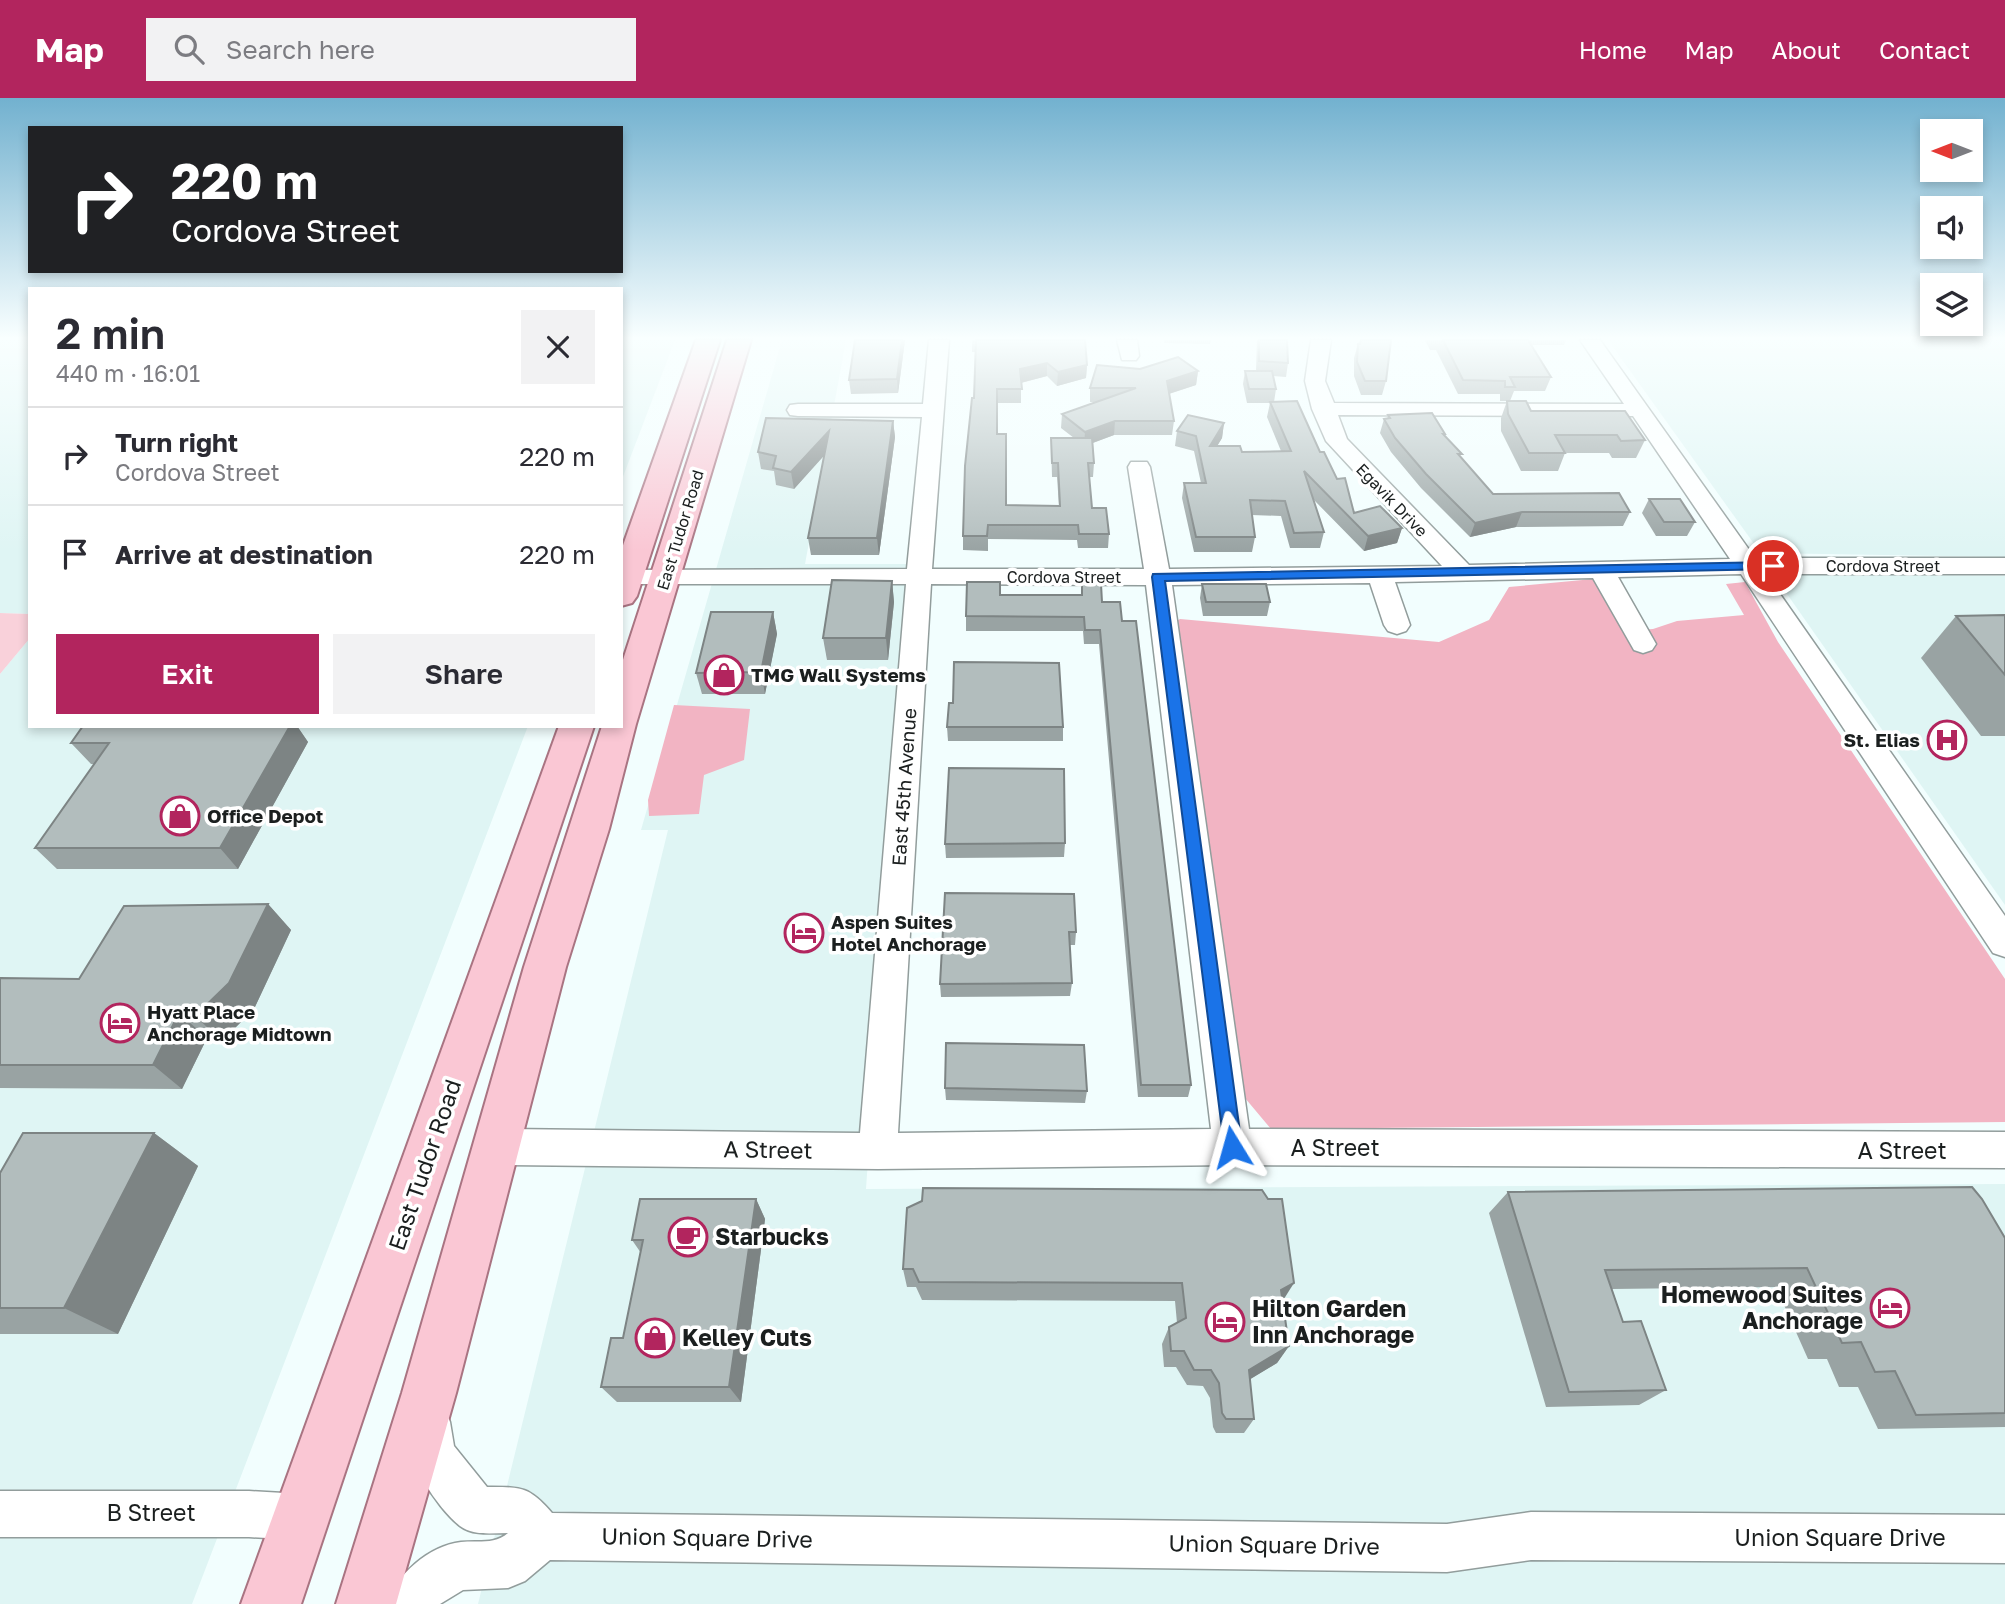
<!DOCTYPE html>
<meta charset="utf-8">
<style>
body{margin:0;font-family:"Golos Text",sans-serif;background:#f2f2f3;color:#2b2b33;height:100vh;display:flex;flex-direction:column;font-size:26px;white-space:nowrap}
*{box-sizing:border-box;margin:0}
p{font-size:23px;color:#7c7c81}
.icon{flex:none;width:38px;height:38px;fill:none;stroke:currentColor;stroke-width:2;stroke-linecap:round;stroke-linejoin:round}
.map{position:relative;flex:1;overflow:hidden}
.side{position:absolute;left:28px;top:189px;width:595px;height:441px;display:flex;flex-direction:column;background:#fff;border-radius:0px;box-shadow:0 4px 10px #0003}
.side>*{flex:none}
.banner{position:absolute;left:28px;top:28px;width:595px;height:147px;border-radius:0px;box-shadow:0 4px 10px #0003;background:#202124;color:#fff;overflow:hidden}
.needle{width:46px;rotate:270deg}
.buttons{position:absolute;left:1920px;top:21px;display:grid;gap:14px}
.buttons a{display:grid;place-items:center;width:63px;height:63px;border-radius:0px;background:#fff;box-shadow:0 4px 10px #0003;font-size:35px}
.pin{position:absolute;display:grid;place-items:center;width:60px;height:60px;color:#fff;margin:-30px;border:4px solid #fff;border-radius:50%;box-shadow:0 2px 7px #0007}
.me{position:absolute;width:77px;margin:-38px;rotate:352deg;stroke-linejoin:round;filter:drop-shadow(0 0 5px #0008)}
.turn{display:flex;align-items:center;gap:24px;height:147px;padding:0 28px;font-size:32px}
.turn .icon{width:91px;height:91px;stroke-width:2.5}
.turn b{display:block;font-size:49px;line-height:60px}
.round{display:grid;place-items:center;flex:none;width:74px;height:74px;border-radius:0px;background:#f2f2f3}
.headline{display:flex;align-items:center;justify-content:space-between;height:119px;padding:0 28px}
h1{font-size:42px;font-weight:600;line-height:52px}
.action{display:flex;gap:14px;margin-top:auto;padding:14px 28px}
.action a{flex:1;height:80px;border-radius:0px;background:#b2255e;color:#fff;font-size:28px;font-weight:600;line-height:80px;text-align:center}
.action a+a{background:#f2f2f3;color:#2b2b33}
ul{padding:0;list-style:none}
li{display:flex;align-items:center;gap:21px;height:98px;padding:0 28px;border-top:2px solid #e1e1e2}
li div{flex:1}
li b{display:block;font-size:26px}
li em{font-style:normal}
header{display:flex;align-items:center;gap:42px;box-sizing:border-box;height:98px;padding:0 35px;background:#b2255e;color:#fff}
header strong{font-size:33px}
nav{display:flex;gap:38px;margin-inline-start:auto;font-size:24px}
.search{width:490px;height:63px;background:#f2f2f3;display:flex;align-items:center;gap:18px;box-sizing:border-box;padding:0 24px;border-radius:0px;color:#7c7c81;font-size:26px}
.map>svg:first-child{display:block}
.built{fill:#dff5f4}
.green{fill:#f9d1da}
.forest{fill:#f2b4c3}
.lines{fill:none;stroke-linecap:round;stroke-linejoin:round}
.minor-casing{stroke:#929d9c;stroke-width:3}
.major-casing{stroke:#a97482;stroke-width:4}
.minor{fill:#fff;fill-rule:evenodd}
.major{fill:#fac7d4;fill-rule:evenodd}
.wall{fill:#99a3a3}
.shaded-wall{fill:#7d8484}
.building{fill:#b2bdbd;stroke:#7d8484;stroke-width:2}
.route{fill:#1a73e8;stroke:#114b97;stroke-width:2}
.labels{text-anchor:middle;stroke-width:7;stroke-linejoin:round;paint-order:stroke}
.far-street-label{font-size:16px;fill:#1b1f1f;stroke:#fff}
.poi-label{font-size:19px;font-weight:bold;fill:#1b1f1f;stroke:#fff;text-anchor:start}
.street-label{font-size:19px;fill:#1b1f1f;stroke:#fff}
.near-street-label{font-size:23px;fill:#1b1f1f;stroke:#fff}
.near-poi-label{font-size:23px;font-weight:bold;fill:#1b1f1f;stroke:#fff;text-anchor:start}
</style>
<header>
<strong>Map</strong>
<div class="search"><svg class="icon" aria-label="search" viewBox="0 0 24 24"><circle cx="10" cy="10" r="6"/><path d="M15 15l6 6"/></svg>Search here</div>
<nav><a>Home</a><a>Map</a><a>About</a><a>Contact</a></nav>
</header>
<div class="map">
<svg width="2005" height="1506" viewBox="0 0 2005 1506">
<rect width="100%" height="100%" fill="#f2fefe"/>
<!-- built -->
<g class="built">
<polygon points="0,242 30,242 30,516 0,515"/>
<polygon points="621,242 675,242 621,384"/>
<polygon points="782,242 846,242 805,466 915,466 891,731 866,1091 2005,1086 2005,1506 478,1506 668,732 641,732"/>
<polygon points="1608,242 2005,242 2005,459 1770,455 1757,450"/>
<polygon points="1773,476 2005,478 2005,807"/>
<polygon points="30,540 30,628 528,628 192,1506 0,1506 0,576"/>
</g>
<!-- green -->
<polygon class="green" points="0,515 30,516 30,540 0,576"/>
<!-- forest -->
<g class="forest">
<polygon points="1593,481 1624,533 1653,531 1677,523 1744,517 1726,486 1745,484 1778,544 2005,881 2005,1024 1271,1031 1245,1000 1173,525 1180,521 1439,544 1489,522 1509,489"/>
<polygon points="674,607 750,611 744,662 704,677 699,716 649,718 648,702"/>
</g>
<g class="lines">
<defs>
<g id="minor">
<path d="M 929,242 L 949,242 L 932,471 L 1144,471 L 1128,369 L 1131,364 L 1147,364 L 1150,369 L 1169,471 L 1442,468 L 1326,343 L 1312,311 L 1305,283 L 1311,242 L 1331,242 L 1325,283 L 1334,305 L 1624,306 L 1580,242 L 1600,242 L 1755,460 L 2005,460 L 2005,476 L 1766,476 L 2005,818 L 2005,859 L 1993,855 L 1741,476 L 1618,479 L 1656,546 L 1652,552 L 1643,555 L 1634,552 L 1593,480 L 1395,484 L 1410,527 L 1406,533 L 1397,536 L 1388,533 L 1384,527 L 1370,485 L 1172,487 L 1249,1031 L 2005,1034 L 2005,1070 L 1232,1067 L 878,1071 L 497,1067 L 483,1062 L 478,1049 L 483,1036 L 497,1031 L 860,1035 L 906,486 L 628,486 L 621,484 L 621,472 L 907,471 L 922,319 L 798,318 L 790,317 L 787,312 L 790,307 L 798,306 L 923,306 ZM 1338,317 L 1633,318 L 1730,461 L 1469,467 L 1347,341 ZM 931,486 L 1146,487 L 1211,1031 L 898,1035 Z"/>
<polygon points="1117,242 1137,242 1139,258 1136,262 1122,262"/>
<path d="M 428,1302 L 444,1308 L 450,1324 L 454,1348 L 487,1389 C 521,1389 529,1388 552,1415 L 1447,1426 L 1531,1414 L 2005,1417 L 2005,1465 L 1531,1462 L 1447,1474 L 550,1462 L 525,1483 L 508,1490 L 463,1492 L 440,1506 L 385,1506 C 397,1477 428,1448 461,1444 C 478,1442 494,1447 508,1435 C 492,1435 473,1438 460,1428 C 436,1409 400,1354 406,1323 C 407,1319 410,1313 412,1308 Z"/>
<polygon points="0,1393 249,1393 301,1396 318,1402 324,1419 318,1436 301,1442 249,1439 0,1439"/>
</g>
<g id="major">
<polygon points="696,242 720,242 637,498 632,505 621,508 621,453"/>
<polygon points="727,242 751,242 636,626 609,731 566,869 456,1295 396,1506 336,1506 402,1295 524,869 602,628 621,628 621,568"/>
<polygon points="559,628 594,628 301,1506 241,1506"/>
</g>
</defs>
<!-- minor casing -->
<use href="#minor" class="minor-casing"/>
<!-- major casing -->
<use href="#major" class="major-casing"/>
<!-- minor -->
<use href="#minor" class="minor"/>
<!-- major -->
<use href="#major" class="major"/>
</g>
<!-- wall -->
<g class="wall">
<polygon points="905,242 898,295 851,296 849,282"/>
<polygon points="972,242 1085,242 1087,267 1086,280 1057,288 1047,278 1021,285 1021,305 997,305 997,336 1006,407 1059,408 1057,379 1052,379 1051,340 1074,340 1061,330 1062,316 1095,304 1090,304 1090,290 1140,271 1198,273 1196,287 1169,296 1174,323 1172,337 1114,337 1093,345 1094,365 1093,379 1089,379 1092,410 1109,436 1108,450 1078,450 1077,442 988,441 988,453 963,452 963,438 974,300 975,254 972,254"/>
<polygon points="1164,242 1211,242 1210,246 1164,245"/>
<polygon points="1257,242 1287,242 1288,265 1286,279 1273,278 1276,291 1274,304 1320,354 1337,381 1354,415 1402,430 1397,445 1364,453 1313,401 1324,434 1320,450 1290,450 1281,418 1252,417 1255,439 1252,454 1194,454 1182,400 1184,385 1201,385 1194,353 1175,348 1177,333 1224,325 1222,340 1217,348 1242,354 1281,353 1267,319 1270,305 1247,305 1243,286 1245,273 1256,273"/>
<polygon points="1360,242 1391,242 1386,283 1382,297 1361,297 1354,278 1354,260 1358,246 1359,246"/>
<polygon points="1425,242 1566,242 1564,247 1531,247 1551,279 1545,293 1514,293 1510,303 1531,313 1645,342 1636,360 1612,360 1609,355 1565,355 1558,373 1521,373 1501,333 1501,320 1507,303 1500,303 1500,296 1458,296 1436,252 1430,252"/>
<polygon points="1388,317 1445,336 1445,338 1460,359 1493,396 1630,414 1623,428 1516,429 1470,439 1421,390 1391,354 1380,335 1384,321 1387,321"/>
<polygon points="893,323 895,339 879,457 811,457 808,440 824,357 794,391 776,387 774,373 761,371 758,354"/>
<polygon points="1649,401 1695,424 1687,438 1656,438 1642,415"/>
<polygon points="892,483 894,504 888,562 827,562 823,540"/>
<polygon points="1082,486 1102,504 1122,523 1191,987 1188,999 1138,999 1099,546 1084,546 1083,533 966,533 966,518 1000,497 1081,497"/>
<polygon points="1202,486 1270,504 1267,518 1203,518 1200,500"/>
<polygon points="773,514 777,536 765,596 702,596 696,575"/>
<polygon points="2005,517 2005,638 1981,638 1921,560 1956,518"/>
<polygon points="83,628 297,628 308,644 238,771 57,771 35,750 94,666 91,666 71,645"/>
<polygon points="947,629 1063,629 1063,643 948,643"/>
<polygon points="1065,745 1064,759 946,760 945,746"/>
<polygon points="945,795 1076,834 1075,847 1070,847 1072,885 1070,898 941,899 940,886"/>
<polygon points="268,806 291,832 254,911 222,943 207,940 182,991 0,990 0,880 79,881"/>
<polygon points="945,990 1087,993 1085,1005 946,1002"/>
<polygon points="154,1035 198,1068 118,1236 0,1236 0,1075"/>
<polygon points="1508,1094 2005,1140 2005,1329 1878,1331 1858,1289 1839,1289 1827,1261 1808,1261 1776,1189 1612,1191 1623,1224 1666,1292 1639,1307 1546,1309 1489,1115"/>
<polygon points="756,1101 765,1121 741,1304 617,1304 601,1289 623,1240 641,1155 632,1142"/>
<polygon points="907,1110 1282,1204 1289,1248 1277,1265 1250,1281 1254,1321 1244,1335 1216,1335 1213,1329 1210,1300 1203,1288 1187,1287 1176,1269 1164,1269 1162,1246 1169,1229 1177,1225 1175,1203 922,1202 916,1189 907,1189 903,1171"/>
</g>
<!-- shaded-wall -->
<g class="shaded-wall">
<polygon points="902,242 905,242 898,295 897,281"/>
<polygon points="1047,265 1047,278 1020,285 1020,271"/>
<polygon points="1087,267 1086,280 1057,288 1058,274"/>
<polygon points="1198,273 1196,287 1165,297 1167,283"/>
<polygon points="893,323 895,339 879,457 877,440"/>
<polygon points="1115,323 1114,337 1084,348 1085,334"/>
<polygon points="1224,325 1222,340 1208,363 1210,348"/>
<polygon points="829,333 831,350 794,391 791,374"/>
<polygon points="1522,414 1516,429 1470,439 1475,425"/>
<polygon points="1402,430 1397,445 1364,453 1368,438"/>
<polygon points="892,483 894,504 888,562 886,540"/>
<polygon points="773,514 777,536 765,596 761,574"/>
<polygon points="290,628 297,628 308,644 238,771 220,750"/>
<polygon points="268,806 291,832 254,911 222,943 195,918"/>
<polygon points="179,915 207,940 182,991 153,967"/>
<polygon points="154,1035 198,1068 118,1236 64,1210"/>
<polygon points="756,1101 765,1121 741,1304 729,1289"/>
<polygon points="1294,1185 1282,1204 1281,1192"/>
<polygon points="1289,1248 1277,1265 1239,1288 1249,1272"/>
</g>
<!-- building -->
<g class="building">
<polygon points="855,242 902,242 897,281 849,282"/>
<polygon points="976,242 1085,242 1087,267 1058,274 1047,265 1020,271 1022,291 997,291 997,336 1006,336 1006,407 1060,408 1058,365 1052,365 1051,340 1092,340 1094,365 1088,365 1092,410 1106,410 1109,436 1079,436 1078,427 988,427 987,438 963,438 965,368 972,300 974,300"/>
<polygon points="1259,242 1287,242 1288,265 1259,263"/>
<polygon points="1361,242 1391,242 1386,283 1365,283 1357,264 1358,246 1360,246"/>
<polygon points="1443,242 1528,242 1551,279 1510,279 1515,289 1505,289 1505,283 1463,282"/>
<polygon points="1178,259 1198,273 1167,283 1174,323 1115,323 1085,334 1062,316 1136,290 1090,290 1097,267 1140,271"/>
<polygon points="1245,273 1272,273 1276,291 1249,291"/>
<polygon points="1297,303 1320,354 1324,354 1337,381 1345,380 1354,415 1380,408 1402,430 1368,438 1304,373 1324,434 1294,435 1285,403 1250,402 1255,439 1196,439 1184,385 1206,385 1196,338 1177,333 1188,317 1224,325 1210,348 1240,348 1242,354 1291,353 1270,304"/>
<polygon points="1507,303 1526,303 1531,313 1625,313 1645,342 1621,343 1617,337 1555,337 1565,355 1529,355 1508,316"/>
<polygon points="1432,315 1445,336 1443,336 1462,356 1458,356 1493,396 1619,395 1630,414 1522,414 1475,425 1426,376 1395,340 1384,321 1390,320 1388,317"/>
<polygon points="766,320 893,323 877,440 808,440 829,333 791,374 773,370 776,358 758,354"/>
<polygon points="1649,401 1680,401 1695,424 1664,424"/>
<polygon points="832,482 892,483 886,540 823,540"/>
<polygon points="967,484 1000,484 1000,497 1082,497 1082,486 1101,486 1102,504 1120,504 1122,523 1136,523 1191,987 1141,987 1100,532 1085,532 1084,519 966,518"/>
<polygon points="1202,486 1266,486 1270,504 1206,504"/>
<polygon points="711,514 773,514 761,574 696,575"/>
<polygon points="2005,517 2005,577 1956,518"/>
<polygon points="954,564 1059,565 1063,629 947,629 949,605 953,605"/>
<polygon points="83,628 290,628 220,750 35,750 109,645 71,645"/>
<polygon points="949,670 1064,671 1065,745 945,746"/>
<polygon points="945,795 1074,796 1076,834 1069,834 1072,885 940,886"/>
<polygon points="268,806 229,885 195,918 179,915 153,967 0,967 0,880 79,881 124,808"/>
<polygon points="946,945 1084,947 1087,993 945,990"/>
<polygon points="23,1035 154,1035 64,1210 0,1210 0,1075"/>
<polygon points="1972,1089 1982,1101 2005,1140 2005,1315 1916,1317 1895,1273 1875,1274 1861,1244 1842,1245 1807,1170 1605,1172 1623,1224 1641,1223 1666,1292 1569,1294 1508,1094"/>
<polygon points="923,1090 1262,1092 1268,1101 1282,1101 1294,1185 1281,1192 1289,1248 1249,1272 1254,1321 1226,1321 1222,1315 1219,1285 1211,1272 1194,1272 1184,1253 1171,1253 1169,1229 1186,1220 1182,1185 919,1184 913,1171 903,1171 907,1110 922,1103"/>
<polygon points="640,1101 756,1101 729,1289 601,1289 611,1240 623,1240 643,1142 632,1142"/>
</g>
<!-- sky -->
<linearGradient id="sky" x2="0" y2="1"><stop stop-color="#72b1cf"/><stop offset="0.53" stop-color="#f9ffff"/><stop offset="1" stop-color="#f9ffff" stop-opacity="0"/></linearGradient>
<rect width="2005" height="453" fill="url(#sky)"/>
<!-- route -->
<polygon class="route" points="1773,464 1777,465 1777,471 1165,483 1242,1049 1239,1055 1232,1058 1225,1055 1152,479 1153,476"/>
<!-- icons -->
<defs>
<symbol id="shop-ring" viewBox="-11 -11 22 22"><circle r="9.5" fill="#fff" stroke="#b2255e" stroke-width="1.5"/><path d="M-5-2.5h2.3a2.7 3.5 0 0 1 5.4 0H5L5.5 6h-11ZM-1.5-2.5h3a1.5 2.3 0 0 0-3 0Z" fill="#b2255e"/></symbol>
<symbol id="hospital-ring" viewBox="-11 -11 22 22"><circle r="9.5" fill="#fff" stroke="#b2255e" stroke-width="1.5"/><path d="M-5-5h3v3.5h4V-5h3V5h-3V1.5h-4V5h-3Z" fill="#b2255e"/></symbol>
<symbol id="hotel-ring" viewBox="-11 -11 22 22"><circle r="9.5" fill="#fff" stroke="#b2255e" stroke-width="1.5"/><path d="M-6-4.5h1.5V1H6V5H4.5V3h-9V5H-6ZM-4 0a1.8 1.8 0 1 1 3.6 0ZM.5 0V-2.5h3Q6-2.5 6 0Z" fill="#b2255e"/></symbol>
<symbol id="cafe-ring" viewBox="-11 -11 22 22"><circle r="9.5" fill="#fff" stroke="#b2255e" stroke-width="1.5"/><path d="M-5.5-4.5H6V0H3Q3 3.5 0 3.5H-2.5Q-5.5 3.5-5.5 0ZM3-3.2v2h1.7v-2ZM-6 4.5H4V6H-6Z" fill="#b2255e"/></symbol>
</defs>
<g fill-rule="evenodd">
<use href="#shop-ring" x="702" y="555" width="44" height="44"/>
<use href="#hospital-ring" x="1925" y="620" width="44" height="44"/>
<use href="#shop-ring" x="158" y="696" width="44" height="44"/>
<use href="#hotel-ring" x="782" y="813" width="44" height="44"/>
<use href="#hotel-ring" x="98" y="903" width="44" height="44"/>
<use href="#cafe-ring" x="666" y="1117" width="44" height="44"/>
<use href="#hotel-ring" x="1868" y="1188" width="44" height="44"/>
<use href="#hotel-ring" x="1203" y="1202" width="44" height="44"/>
<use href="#shop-ring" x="633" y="1218" width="44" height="44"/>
</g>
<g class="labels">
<!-- far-street labels -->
<g class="far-street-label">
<text transform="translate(1392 402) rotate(46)" y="6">Egavik Drive</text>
<text transform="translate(680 432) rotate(-73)" y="6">East Tudor Road</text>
<text x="1883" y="474">Cordova Street</text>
<text x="1064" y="485">Cordova Street</text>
</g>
<!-- poi labels -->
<g class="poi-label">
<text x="751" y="584">TMG Wall Systems</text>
<text x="1920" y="649" text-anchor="end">St. Elias</text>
<text x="207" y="725">Office Depot</text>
<text x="831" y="831">Aspen Suites<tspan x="831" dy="22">Hotel Anchorage</tspan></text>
<text x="147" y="921">Hyatt Place<tspan x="147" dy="22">Anchorage Midtown</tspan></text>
</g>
<!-- street labels -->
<g class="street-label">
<text transform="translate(904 689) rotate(-86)" y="7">East 45th Avenue</text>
</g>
<!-- near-street labels -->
<g class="near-street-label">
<text x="1335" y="1058">A Street</text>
<text transform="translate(768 1052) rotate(1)" y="8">A Street</text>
<text x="1902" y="1061">A Street</text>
<text transform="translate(425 1067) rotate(-71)" y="8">East Tudor Road</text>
<text x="151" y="1423">B Street</text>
<text transform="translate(707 1440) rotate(1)" y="8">Union Square Drive</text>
<text x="1840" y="1448">Union Square Drive</text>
<text transform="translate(1274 1447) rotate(1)" y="8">Union Square Drive</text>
</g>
<!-- near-poi labels -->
<g class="near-poi-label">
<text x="715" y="1147">Starbucks</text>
<text x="1863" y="1205" text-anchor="end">Homewood Suites<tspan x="1863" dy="26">Anchorage</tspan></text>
<text x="1252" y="1219">Hilton Garden<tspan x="1252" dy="26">Inn Anchorage</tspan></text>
<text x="682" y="1248">Kelley Cuts</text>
</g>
</g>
</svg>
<div class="buttons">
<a><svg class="needle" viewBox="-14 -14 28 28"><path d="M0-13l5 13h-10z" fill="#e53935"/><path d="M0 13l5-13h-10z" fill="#7c7c81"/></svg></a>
<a><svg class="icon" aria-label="sound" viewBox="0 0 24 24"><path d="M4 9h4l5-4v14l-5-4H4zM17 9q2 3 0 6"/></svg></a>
<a><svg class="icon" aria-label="layers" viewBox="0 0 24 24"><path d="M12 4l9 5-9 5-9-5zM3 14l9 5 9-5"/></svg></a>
</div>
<div class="pin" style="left:1773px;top:468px;background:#d93025"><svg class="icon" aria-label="arrive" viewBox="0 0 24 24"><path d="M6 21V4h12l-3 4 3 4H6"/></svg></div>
<svg class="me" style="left:1232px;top:1049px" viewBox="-20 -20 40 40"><path d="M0-17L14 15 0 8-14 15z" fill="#1a73e8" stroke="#fff" stroke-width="4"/></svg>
<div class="banner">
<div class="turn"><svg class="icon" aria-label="right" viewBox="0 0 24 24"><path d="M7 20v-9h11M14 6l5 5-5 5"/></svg><div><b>220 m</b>Cordova Street</div></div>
</div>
<section class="side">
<div class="headline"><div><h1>2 min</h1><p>440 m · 16:01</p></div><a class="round"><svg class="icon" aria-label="close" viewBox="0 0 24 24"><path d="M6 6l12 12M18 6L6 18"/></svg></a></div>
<ul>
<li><svg class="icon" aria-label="right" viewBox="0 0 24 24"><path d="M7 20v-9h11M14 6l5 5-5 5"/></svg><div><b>Turn right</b><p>Cordova Street</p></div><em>220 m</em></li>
<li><svg class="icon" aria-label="arrive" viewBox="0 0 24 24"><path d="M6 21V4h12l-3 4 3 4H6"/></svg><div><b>Arrive at destination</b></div><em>220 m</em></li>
</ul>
<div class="action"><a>Exit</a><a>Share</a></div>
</section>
</div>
